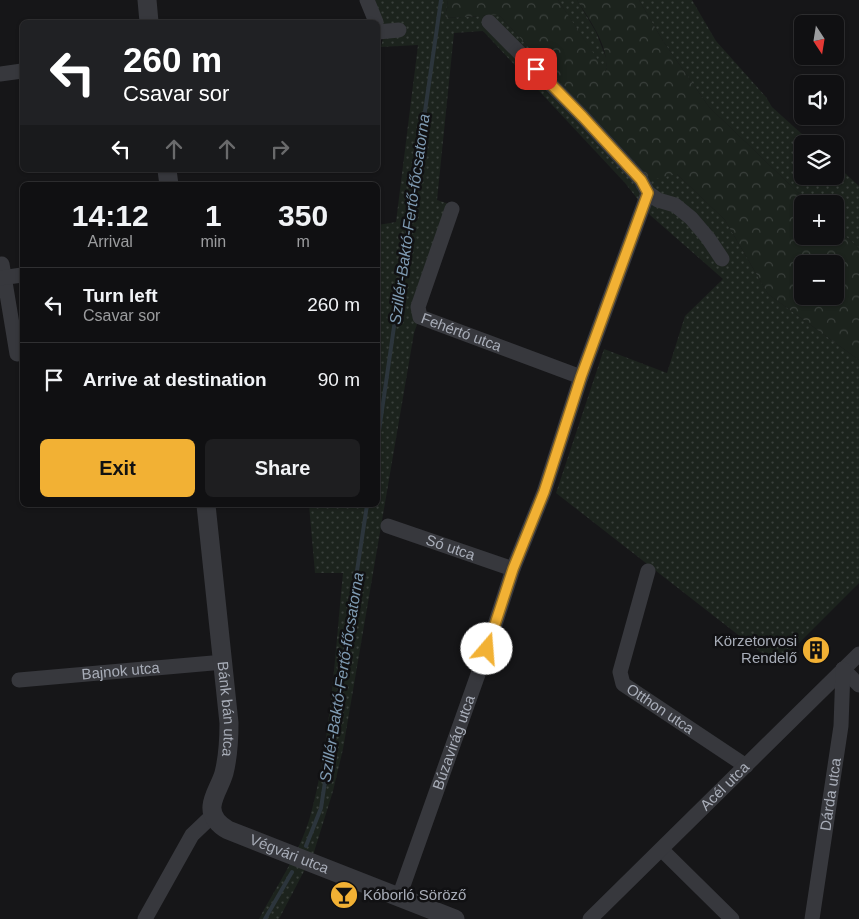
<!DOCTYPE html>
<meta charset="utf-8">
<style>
body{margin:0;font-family:Helvetica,sans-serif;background:#1e1e20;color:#f1f3f6;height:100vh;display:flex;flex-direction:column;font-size:19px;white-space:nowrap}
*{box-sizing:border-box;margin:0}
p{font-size:16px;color:#9c9d9f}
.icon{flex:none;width:28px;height:28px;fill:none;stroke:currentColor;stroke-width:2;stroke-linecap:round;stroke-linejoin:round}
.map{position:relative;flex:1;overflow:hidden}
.side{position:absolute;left:20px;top:182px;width:360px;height:325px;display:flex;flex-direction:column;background:#101012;border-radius:8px;box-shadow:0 1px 4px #0004,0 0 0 1px #303032}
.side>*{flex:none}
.hud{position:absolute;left:20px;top:20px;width:360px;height:152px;border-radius:8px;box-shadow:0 1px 4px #0004,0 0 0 1px #303032;background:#202124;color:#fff;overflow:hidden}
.needle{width:32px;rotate:168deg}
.controls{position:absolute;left:794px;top:15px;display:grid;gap:10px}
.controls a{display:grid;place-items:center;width:50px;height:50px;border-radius:8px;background:#101012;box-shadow:0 1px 4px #0004,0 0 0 1px #303032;font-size:25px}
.pin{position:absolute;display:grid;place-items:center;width:42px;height:42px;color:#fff;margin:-21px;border-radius:10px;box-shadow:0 2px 8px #0006}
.me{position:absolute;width:55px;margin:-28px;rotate:18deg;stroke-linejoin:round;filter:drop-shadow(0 0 4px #0008)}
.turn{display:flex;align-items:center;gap:18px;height:105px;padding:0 20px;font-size:22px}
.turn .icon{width:65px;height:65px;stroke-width:2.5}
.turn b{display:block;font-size:35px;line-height:42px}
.lanes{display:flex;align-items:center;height:48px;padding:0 20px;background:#0003;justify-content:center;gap:25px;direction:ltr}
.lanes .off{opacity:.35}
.eta{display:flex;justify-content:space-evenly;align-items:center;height:85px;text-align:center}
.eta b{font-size:30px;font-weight:700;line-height:35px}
.primary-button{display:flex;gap:10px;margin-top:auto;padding:10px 20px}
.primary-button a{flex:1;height:58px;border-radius:8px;background:#f2b134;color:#111;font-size:20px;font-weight:700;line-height:58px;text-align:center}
.primary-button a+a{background:#1e1e20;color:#f1f3f6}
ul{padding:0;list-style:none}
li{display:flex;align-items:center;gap:15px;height:75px;padding:0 20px;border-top:1px solid #303032}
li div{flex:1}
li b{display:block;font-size:19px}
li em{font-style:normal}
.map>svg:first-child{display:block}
.grass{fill:url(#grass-dots)}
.forest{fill:url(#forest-crowns);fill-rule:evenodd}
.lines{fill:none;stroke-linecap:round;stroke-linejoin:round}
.stream{stroke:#2c353c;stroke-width:4}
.minor{stroke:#37383d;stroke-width:15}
.tertiary{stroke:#37383d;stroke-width:19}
.route-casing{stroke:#9d7322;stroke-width:12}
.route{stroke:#f2b134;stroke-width:9}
.labels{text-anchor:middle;stroke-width:5;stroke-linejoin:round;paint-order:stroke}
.street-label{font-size:15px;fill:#a8adb8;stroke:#111113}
.poi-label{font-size:15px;fill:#a8adb8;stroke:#111113;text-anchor:end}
.water-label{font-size:16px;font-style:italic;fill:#7f9bb3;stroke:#111113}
</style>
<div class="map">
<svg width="859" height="919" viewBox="0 0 859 919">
<defs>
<pattern id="grass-dots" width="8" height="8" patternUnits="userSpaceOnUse" patternTransform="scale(1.25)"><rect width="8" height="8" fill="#1c231d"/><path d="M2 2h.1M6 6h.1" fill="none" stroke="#3a403c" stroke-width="1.8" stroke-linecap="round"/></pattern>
<pattern id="forest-crowns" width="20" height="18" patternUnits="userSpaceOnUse" patternTransform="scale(1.25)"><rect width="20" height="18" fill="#1c231d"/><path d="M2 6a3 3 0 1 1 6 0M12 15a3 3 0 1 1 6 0" fill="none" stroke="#3a403c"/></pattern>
</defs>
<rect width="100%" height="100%" fill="#161618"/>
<!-- grass -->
<g class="grass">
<path d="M 375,0 L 448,0 L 445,18 L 499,15 L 611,136 L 677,174 L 725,220 L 768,294 L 859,360 L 859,583 L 777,665 L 556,493 L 604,349 L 667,373 L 685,316 L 723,279 L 650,215 L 625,183 L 483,31 L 454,33 L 437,200 L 458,207 L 414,333 L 343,749 L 333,791 L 314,852 L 279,919 L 259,919 C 276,887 300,852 310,817 C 331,741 335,652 343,573 L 315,573 L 309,505 L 378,505 L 378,225 L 396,222 L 418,45 L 381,47 L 384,34 Z"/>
<polygon points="558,0 577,0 596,32 607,60 606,73"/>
<polygon points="639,0 692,0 716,41 766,97 772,107 813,144 802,144 802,176 835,176 835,164 859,186 859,248 835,227 835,204 810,204 709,107 663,41"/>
</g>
<!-- forest -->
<path class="forest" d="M 448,0 L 558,0 L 606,72 C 610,47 590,21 577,0 L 639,0 L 663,41 L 709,107 L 810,204 L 802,204 L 802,236 L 835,236 L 835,227 L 859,248 L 859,360 L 768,294 L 725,220 L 677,174 L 647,181 L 610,136 L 499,15 L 445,18 ZM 802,264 L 835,264 L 835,296 L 802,296 Z"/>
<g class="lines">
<!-- stream -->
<g class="stream">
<polyline points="378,438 441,0"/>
<polyline points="306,846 321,808 367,505"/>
<polyline points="265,919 292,872"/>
</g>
<!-- minor -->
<g class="minor">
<polyline points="367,0 376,22"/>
<polyline points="489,22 583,117 641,180 648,193 658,200 675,205 691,218 708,238 722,259"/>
<polyline points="378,32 399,30"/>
<polyline points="0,74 22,71"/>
<path id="s1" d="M 452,209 L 418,307 L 420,317 L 581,377"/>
<polyline points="2,264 17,354"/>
<polyline points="0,278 22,275"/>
<path id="s2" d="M 388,526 L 513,569"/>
<path id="s3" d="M 648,571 L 620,672 L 623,684 L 746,766"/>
<polyline points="843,669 859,685"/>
<path id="s4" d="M 19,680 L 224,662"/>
<polyline points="662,850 732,919"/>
<path id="s5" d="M 399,897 L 487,649 L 513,569 L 544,492 L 581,377 L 648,193"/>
<polyline points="145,919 192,835 213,815"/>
<path id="s6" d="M 590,919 L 859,654"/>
<path id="s7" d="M 812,919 L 841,726 L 843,669"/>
</g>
<!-- tertiary -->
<g class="tertiary">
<polyline points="147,0 149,22"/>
<polyline points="167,170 169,185"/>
<path id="s8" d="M 206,505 L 229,723 C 229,740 228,757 224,773 C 221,784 213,795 212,806 C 211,817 219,825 228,830 L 455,919"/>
</g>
</g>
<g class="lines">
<defs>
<polyline id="route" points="487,649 513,569 544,492 581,377 648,193 641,180 583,117 536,69"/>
</defs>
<!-- route casing -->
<use href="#route" class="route-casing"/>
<!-- route -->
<use href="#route" class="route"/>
</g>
<!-- icons -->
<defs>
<symbol id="building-disc" viewBox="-11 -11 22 22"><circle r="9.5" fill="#f2b134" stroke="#111113"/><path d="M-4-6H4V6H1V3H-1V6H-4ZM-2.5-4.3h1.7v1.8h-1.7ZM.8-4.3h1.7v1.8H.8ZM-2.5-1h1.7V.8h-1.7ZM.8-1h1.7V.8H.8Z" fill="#111"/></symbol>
<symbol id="bar-disc" viewBox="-11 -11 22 22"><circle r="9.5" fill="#f2b134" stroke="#111113"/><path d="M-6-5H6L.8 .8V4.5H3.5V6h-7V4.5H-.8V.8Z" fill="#111"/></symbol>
</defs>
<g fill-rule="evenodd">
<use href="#building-disc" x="800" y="634" width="32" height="32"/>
<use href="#bar-disc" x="328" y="879" width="32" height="32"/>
</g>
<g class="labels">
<!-- street labels -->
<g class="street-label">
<text dy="5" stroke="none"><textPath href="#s1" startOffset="158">Fehértó utca</textPath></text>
<text dy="5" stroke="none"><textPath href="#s2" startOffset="66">Só utca</textPath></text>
<text dy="5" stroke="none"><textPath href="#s4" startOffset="102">Bajnok utca</textPath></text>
<text dy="5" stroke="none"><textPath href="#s8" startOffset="205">Bánk bán utca</textPath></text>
<text dy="5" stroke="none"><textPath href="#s3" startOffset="162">Otthon utca</textPath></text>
<text dy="5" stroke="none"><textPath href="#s5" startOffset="164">Búzavirág utca</textPath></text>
<text dy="5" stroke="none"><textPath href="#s6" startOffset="189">Acél utca</textPath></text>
<text dy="5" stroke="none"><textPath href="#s7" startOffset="126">Dárda utca</textPath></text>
<text dy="5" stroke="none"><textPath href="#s8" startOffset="401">Végvári utca</textPath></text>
</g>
<!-- poi labels -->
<g class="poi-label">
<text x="797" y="646">Körzetorvosi<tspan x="797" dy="17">Rendelő</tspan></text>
<text x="363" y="900" text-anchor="start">Kóborló Söröző</text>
</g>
<!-- water labels -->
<g class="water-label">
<text transform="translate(409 219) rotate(-82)" y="6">Szillér-Baktó-Fertő-főcsatorna</text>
<text transform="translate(341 677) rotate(-81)" y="6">Szillér-Baktó-Fertő-főcsatorna</text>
</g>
</g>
</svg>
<div class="controls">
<a><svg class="needle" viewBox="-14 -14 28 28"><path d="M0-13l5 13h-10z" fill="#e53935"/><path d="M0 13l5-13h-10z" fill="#9c9d9f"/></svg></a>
<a><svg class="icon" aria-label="sound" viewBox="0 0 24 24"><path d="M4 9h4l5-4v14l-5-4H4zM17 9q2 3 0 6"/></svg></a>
<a><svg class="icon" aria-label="layers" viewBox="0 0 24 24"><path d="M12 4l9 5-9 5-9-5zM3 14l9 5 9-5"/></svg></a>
<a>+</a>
<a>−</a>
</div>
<div class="pin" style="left:536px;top:69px;background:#d93025"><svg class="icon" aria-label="arrive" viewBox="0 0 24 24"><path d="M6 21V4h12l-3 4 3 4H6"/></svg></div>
<svg class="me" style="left:487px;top:649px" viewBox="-20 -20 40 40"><circle r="19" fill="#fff"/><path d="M0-13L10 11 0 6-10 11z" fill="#f2b134"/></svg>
<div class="hud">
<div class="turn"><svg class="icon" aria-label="left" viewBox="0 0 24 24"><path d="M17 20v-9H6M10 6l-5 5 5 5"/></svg><div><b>260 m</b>Csavar sor</div></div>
<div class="lanes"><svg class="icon" aria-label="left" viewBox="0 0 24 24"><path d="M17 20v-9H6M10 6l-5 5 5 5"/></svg><svg class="icon off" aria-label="ahead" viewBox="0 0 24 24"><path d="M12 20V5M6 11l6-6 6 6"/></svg><svg class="icon off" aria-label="ahead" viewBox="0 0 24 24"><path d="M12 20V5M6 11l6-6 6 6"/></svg><svg class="icon off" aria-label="right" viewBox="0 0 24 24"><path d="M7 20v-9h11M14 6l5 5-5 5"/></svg></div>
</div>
<section class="side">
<div class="eta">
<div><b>14:12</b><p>Arrival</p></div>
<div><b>1</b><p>min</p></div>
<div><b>350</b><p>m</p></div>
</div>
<ul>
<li><svg class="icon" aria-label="left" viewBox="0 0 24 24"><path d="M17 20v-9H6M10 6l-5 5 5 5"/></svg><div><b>Turn left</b><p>Csavar sor</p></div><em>260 m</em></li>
<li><svg class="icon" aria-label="arrive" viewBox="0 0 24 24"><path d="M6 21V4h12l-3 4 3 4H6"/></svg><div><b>Arrive at destination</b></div><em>90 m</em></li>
</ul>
<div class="primary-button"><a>Exit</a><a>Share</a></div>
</section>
</div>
